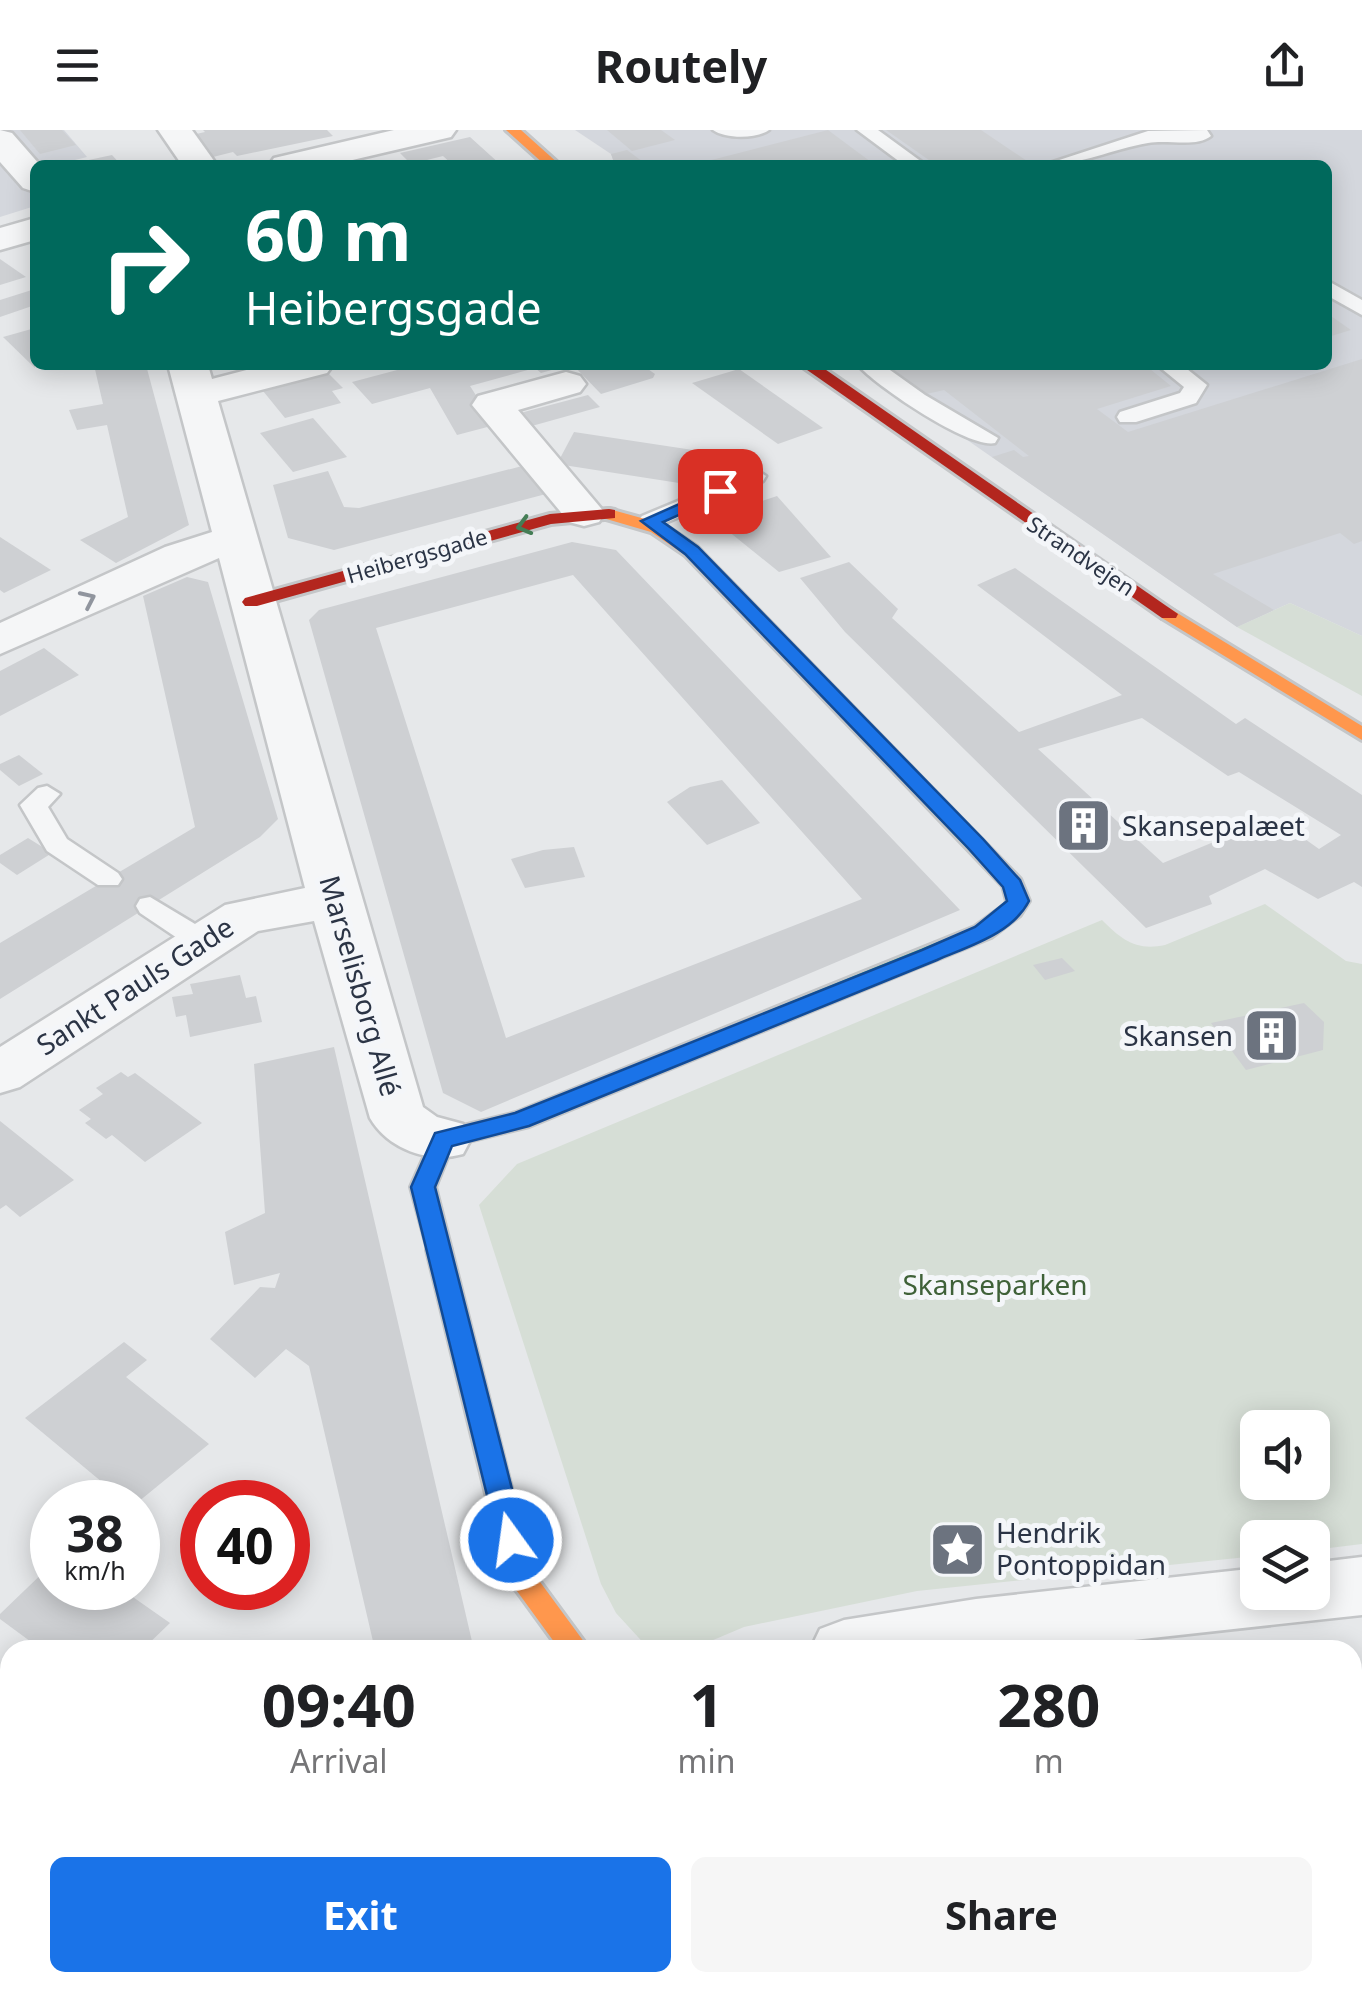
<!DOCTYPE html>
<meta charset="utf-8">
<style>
body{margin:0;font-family:"Noto Sans",sans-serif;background:#f6f6f6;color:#202124;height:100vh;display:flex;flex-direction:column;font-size:38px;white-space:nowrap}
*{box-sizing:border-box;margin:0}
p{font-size:32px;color:#757577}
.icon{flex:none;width:55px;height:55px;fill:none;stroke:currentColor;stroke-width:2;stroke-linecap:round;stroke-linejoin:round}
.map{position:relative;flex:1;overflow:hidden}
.details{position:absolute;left:0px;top:1510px;width:1362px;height:352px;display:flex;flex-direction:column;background:#fff;border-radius:30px 30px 0 0;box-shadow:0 5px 25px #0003}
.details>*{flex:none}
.hud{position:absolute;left:30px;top:30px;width:1302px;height:210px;border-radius:15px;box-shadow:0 5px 25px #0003;background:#00695c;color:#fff;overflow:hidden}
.tools{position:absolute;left:1240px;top:1280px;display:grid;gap:20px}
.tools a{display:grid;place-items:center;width:90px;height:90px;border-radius:15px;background:#fff;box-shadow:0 5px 25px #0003;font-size:50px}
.speed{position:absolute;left:30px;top:1350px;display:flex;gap:20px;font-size:50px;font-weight:700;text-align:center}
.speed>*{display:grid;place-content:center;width:130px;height:130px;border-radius:50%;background:#fff;box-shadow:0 5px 25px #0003;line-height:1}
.speed small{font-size:25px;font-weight:400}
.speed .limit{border:15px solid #d22;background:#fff;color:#111}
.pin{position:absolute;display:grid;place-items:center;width:85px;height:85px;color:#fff;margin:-42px;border-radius:20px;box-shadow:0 5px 15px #0006}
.me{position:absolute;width:110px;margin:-55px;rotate:346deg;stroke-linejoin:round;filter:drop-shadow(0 0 8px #0008)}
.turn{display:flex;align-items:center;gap:35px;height:210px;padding:0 50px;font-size:45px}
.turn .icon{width:130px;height:130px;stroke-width:2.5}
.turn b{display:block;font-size:70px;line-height:85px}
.eta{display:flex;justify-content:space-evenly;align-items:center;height:170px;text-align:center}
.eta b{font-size:60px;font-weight:700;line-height:70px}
.button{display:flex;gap:20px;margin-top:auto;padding:20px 50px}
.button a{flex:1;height:115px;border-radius:15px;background:#1a73e8;color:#fff;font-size:40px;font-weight:700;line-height:115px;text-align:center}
.button a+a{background:#f6f6f6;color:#202124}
header{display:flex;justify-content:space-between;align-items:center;height:130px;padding:0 50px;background:#fff;font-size:45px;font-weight:700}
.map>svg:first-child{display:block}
.built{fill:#d4d7dd}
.green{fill:#d6ded6;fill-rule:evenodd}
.building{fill:#ced0d3;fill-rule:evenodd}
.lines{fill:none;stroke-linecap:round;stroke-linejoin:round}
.lane-casing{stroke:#c4c6c8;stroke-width:5}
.street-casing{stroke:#c4c6c8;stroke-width:5}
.fast-casing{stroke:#c4c6c8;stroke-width:6}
.slow-casing{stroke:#c4c6c8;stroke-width:6}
.jam-casing{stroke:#c4c6c8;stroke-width:6}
.lane{fill:#f5f6f7;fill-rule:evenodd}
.street{fill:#f5f6f7;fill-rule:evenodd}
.fast{fill:#63d668;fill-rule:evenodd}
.slow{fill:#ff974d;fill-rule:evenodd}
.jam{fill:#b3261e;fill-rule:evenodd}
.oneway{stroke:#447d55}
.oneway2{stroke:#90959e}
.route{fill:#1a73e8;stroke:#114b97;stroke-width:2.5}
.labels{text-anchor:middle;stroke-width:10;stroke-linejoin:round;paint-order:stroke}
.far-street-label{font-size:22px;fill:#2b3445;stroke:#f4f6f9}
.poi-label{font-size:28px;fill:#2b3445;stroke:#f4f6f9;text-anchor:start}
.street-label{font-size:28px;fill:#2b3445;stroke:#f4f6f9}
.park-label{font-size:28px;fill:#3f6138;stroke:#f4f6f9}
</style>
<header><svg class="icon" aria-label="menu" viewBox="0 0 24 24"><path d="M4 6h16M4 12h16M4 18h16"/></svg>Routely<svg class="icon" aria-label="share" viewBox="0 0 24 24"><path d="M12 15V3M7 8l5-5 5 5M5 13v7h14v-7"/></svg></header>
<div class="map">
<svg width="1362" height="1862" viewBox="0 0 1362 1862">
<rect width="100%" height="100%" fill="#e6e8ea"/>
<!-- built -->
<g class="built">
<polygon points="0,0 64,0 87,27 75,30 79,35 35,35 35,76 0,87"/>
<polygon points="575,0 1362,0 1362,506 1290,473 1237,497 859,235 1328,235 1328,35 615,35 611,24"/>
</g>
<!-- green -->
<g class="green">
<polygon points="1290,473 1362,506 1362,566 1237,497"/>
<path d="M 1265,774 L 1346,831 L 1362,834 L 1362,1414 L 1313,1420 L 1312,1408 L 1258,1408 L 1257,1426 L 917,1461 L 744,1497 L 692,1519 L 649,1519 L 616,1483 L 601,1454 L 479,1075 L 517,1034 L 1102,790 C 1122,810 1136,821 1165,815 ZM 1258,1298 L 1312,1298 L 1312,1352 L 1258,1352 Z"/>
</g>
<!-- building -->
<g class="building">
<polygon points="20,0 62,0 76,15 40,24"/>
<polygon points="203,0 327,0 333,6 237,26 233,22 213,27 192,5 205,2"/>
<polygon points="607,0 661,0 675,10 632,21"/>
<polygon points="828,0 875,35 696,35 696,34"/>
<polygon points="886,0 981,0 1027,31 1011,35 936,35"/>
<polygon points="470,7 501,35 453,35 443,26 411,34 400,23"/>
<polygon points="627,20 647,35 615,35 611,24"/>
<polygon points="112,25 121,35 88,35 84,31"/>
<polygon points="0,129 26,147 0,155"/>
<polygon points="35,159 35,175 0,187 0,170"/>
<polygon points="1328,184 1351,200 1328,207"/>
<polygon points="35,198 35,238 3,207"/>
<polygon points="1362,229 1362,411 1354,414 1340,403 1213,444 1274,480 1237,497 992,327 1014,320 1023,327 1029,326 944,260 922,265 891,238 1145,235 1171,256 1097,279 1128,302"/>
<polygon points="94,235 146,235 189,395 116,433 80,410 128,387 107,295 77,300 69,280 103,274"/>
<polygon points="416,235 456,235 460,240 480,235 566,236 541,243 535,238 470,256 495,295 457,305 430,258 372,274 352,252"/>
<polygon points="573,235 642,235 655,244 653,248 601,264"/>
<polygon points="739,239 823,298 778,314 692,253"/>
<polygon points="326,241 343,258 332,261 341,273 285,288 259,256"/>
<polygon points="588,265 600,277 521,299 509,286"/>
<polygon points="313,288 347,327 293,342 260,303"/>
<polygon points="574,302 693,320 679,353 557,334"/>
<polygon points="526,335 546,364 334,420 288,408 273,355 328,341 344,377 359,378"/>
<polygon points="777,366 831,427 779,442 712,388"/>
<polygon points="0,407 51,440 4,463 0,460"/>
<path d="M 572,412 L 616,420 L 960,780 L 481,982 L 443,963 L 309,490 L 319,480 ZM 573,445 L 862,769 L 506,908 L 376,498 Z"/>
<path d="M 849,432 L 898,479 L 892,488 L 1019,602 L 1122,565 L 977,455 L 1015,438 L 1236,594 L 1245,588 L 1362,665 L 1362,757 L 1354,752 L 1318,769 L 1265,739 L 1209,766 L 1212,774 L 1146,798 L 845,502 L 800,448 ZM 1142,588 L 1228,646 L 1239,642 L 1341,705 L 1319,719 L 1274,687 L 1163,733 L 1038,619 Z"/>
<polygon points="187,447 208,452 278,689 260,707 0,869 0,813 195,697 143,466"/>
<polygon points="44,518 79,545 0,586 0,541"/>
<polygon points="19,625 43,644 19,656 0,640 0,634"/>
<polygon points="722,650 760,693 707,715 667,672 690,657"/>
<polygon points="28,708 52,723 17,745 0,733 0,725"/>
<polygon points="574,717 585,747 525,758 511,729 543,720"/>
<polygon points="1062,828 1075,841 1045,850 1033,835"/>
<polygon points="240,845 246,868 256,866 262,892 190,907 186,885 176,887 172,867 193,864 190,854"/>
<polygon points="1304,873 1324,892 1323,920 1246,940 1211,893"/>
<polygon points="334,917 474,1520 375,1520 309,1236 286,1219 255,1248 210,1209 260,1157 275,1158 280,1143 234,1155 225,1102 265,1083 254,934"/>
<polygon points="121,942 128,947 135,943 202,993 145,1032 112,1005 106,1009 85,993 91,989 79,980 103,964 96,958"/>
<polygon points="0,991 74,1050 20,1087 6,1075 0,1079"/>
<polygon points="124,1212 147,1230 126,1247 209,1314 138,1372 126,1372 25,1288"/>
<polygon points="52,1434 52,1458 120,1458 170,1493 142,1520 42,1520 0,1489 0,1484"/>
<polygon points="10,1759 10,1853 0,1858 0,1765"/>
<polygon points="360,1852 547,1852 530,1862 343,1862"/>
<polygon points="616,1852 758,1852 766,1862 624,1862"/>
</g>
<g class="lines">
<defs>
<g id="lane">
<path d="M 713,0 L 769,0 C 757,9 725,9 713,0 Z"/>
<polygon points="857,0 878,0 926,35 904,35"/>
<path d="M 1207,0 L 1211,6 C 1196,18 1168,9 1148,13 C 1112,19 1082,35 1044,35 L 1148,1 Z"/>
<polygon points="1328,151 1362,170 1362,185 1328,166"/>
<path d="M 858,235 L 883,235 L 925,265 L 998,308 L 995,313 C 969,319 876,256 858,235 Z"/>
<polygon points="1157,235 1182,235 1207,255 1196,273 1136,292 1120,292 1117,287 1120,282 1180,263 1184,257"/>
<polygon points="755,339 766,346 763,351 658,396 650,398 638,391 642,386"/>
<polygon points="47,656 60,664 48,677 67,709 118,743 122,749 118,755 98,755 47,721 20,675 38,658"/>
<polygon points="150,767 215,806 219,813 215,820 195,820 140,783 136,776 140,769"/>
</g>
<g id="street">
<polygon points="0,0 12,3 40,35 35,35 35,62 23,58 0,32"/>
<polygon points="158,0 192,0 217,35 182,35"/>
<polygon points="394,0 456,0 451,7 331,35 269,35 274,28"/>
<polygon points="35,88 35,110 0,120 0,98"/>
<path d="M 168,235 L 208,235 L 212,249 L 266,235 L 333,235 L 327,243 L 218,271 L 423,977 L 437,987 L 463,994 L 471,1009 L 463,1024 C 429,1034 388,1019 370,988 L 314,791 L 258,801 L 20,957 L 0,963 L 0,917 L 225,775 L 305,758 L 219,428 L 0,524 L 0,493 L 165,417 L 212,402 Z"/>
<polygon points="566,242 580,246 586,254 580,262 518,280 605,383 599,392 584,396 569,392 472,275 478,266"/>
<polygon points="1362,1427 1362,1485 1043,1520 810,1520 820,1499 844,1490 976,1469 1258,1438 1258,1462 1312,1462 1312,1433"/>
<polygon points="127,1852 217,1852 213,1862 123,1862"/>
<polygon points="816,1852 896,1852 900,1862 820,1862"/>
</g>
<polygon id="fast" points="904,635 911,637 1020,749 1029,771 1020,785 991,807 529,996 452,1015 435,1057 451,1120 448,1127 430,1127 411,1057 435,1003 516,983 975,797 1005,775 1007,771 1003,756 897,645 894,641 897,637"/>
<g id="slow">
<polygon points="506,0 521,0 560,35 545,35"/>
<polygon points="609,379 663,394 697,417 911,637 914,641 911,645 897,645 685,425 651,402 603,388 603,380"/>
<polygon points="1169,478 1362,596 1362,610 1162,488 1162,480"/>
<polygon points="439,1111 448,1113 451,1120 532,1441 590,1520 560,1520 506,1446 427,1120 430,1113"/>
</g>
<g id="jam">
<polygon points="800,235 819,235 1178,484 1176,488 1162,488"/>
<polygon points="609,379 615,380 615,388 551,394 257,476 245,476 242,472 245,468 550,384"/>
</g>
</defs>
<!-- lane casing -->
<use href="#lane" class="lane-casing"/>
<!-- street casing -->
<use href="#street" class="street-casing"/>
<!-- fast casing -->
<use href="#fast" class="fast-casing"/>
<!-- slow casing -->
<use href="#slow" class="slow-casing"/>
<!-- jam casing -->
<use href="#jam" class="jam-casing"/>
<!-- lane -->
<use href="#lane" class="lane"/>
<!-- street -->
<use href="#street" class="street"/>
<!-- fast -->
<use href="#fast" class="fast"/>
<!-- slow -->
<use href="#slow" class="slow"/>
<!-- jam -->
<use href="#jam" class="jam"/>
</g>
<!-- one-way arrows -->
<defs><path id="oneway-chevron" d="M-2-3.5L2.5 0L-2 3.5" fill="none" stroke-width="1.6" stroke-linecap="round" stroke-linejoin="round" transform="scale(2.5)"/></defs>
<use class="oneway" href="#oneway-chevron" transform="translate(524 396) rotate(164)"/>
<use class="oneway2" href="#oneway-chevron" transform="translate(88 469) rotate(-25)"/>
<!-- route -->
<path class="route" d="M 720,356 L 729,361 L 726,364 L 663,392 L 698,417 L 983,709 L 1020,750 L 1029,771 C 1012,804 969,816 937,830 L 529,996 L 452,1016 L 435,1057 L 525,1410 L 521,1418 L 511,1422 L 502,1418 L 498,1410 L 411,1057 L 435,1003 L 515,983 L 922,820 L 975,797 L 1007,771 L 1003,757 L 968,718 L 685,424 L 641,391 Z"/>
<!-- icons -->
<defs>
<symbol id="building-square" viewBox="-11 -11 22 22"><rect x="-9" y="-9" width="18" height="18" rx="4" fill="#6c737f" stroke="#f4f6f9"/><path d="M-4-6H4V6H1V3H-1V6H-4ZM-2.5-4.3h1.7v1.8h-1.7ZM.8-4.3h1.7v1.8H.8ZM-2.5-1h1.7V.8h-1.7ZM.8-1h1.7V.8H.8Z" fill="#fff"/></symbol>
<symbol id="sight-square" viewBox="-11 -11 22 22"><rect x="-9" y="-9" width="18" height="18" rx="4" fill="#6c737f" stroke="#f4f6f9"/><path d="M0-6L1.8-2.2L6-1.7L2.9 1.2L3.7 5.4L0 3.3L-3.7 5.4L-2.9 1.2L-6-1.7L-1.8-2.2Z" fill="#fff"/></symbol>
</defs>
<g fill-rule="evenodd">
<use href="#building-square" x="1052" y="664" width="63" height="63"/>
<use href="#building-square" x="1240" y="874" width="63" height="63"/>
<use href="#sight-square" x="926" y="1388" width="63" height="63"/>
</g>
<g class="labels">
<!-- far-street labels -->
<g class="far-street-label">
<text transform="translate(417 426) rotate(-16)" y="8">Heibergsgade</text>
<text transform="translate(1081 426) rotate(34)" y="8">Strandvejen</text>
</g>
<!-- poi labels -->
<g class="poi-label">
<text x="1122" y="706">Skansepalæet</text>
<text x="1233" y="916" text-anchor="end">Skansen</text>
<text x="996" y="1413">Hendrik<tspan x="996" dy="32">Pontoppidan</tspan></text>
</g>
<!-- street labels -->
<g class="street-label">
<text transform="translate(135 856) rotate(-33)" y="10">Sankt Pauls Gade</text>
<text transform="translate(360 856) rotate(74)" y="10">Marselisborg Allé</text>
</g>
<!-- park labels -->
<g class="park-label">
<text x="995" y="1165">Skanseparken</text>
</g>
</g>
</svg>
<div class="tools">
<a><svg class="icon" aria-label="sound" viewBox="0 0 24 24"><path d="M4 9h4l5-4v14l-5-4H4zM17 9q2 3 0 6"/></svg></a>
<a><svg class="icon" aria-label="layers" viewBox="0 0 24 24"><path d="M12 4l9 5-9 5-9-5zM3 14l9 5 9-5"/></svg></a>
</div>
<div class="speed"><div>38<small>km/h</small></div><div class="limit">40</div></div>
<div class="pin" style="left:720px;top:361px;background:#d93025"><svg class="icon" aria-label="arrive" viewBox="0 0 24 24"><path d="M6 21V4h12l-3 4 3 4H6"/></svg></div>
<svg class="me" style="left:511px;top:1410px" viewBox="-20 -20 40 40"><circle r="17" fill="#1a73e8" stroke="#fff" stroke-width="3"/><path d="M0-11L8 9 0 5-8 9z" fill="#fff"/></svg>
<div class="hud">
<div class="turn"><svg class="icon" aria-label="right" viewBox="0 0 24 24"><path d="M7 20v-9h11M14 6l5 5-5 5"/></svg><div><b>60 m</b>Heibergsgade</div></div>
</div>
<section class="details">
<div class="eta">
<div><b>09:40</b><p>Arrival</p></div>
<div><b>1</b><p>min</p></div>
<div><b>280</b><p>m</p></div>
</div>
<div class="button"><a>Exit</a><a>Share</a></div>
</section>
</div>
